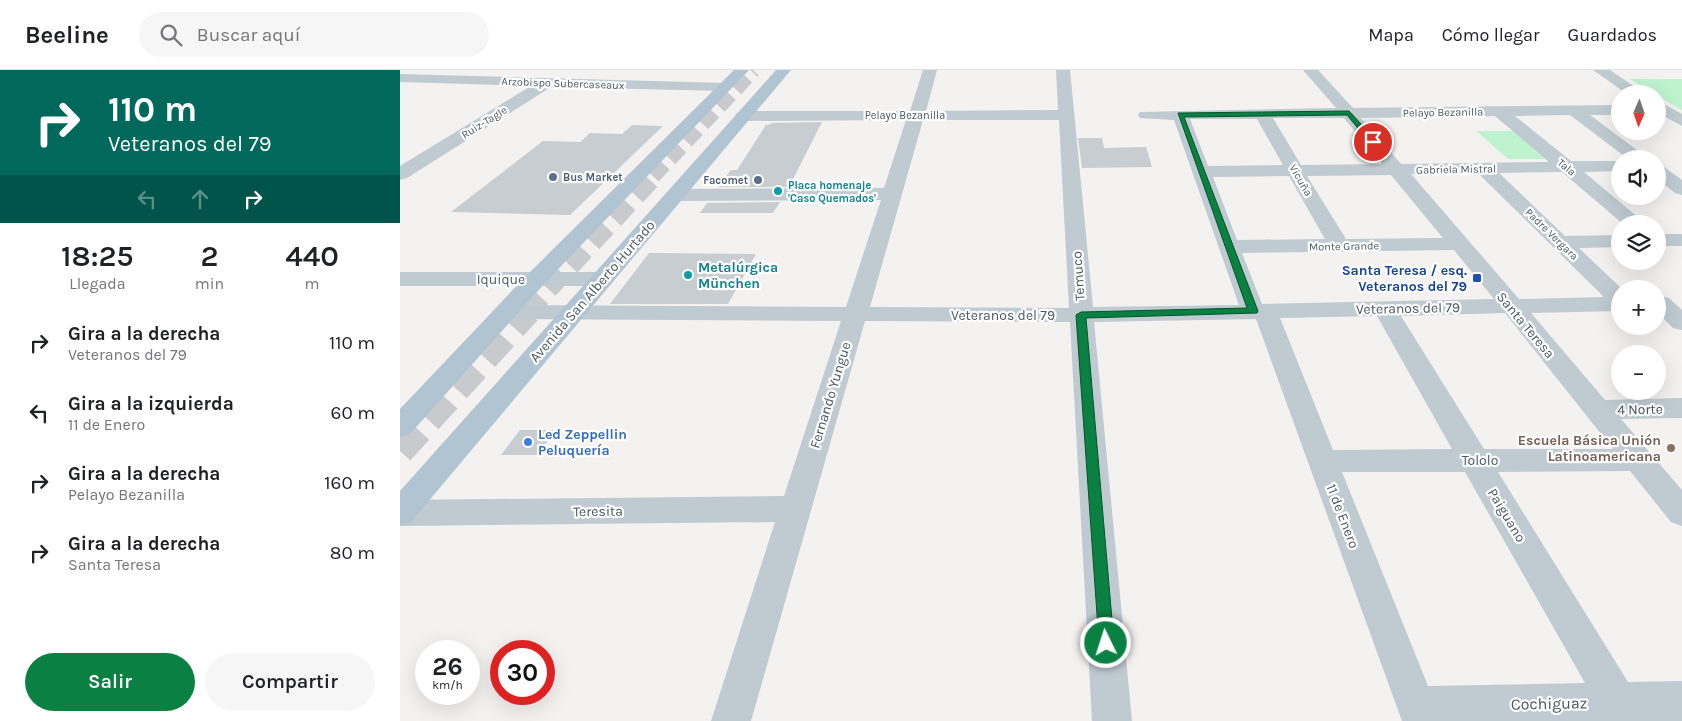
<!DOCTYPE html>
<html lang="es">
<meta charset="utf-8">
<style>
body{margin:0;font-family:Karla,sans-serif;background:#f6f6f6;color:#202124;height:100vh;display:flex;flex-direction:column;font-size:19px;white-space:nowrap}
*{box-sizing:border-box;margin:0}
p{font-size:16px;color:#757577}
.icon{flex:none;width:28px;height:28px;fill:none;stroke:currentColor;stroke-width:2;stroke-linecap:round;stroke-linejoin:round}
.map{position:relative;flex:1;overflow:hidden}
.drawer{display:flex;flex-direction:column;background:#fff;width:400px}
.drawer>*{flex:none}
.banner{background:#00695c;color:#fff;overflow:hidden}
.needle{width:32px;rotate:182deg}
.fabs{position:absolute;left:1211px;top:15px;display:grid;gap:10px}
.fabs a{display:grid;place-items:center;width:55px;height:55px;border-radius:50%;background:#fff;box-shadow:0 5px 20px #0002;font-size:25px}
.speed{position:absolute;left:15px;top:570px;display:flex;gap:10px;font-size:25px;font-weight:700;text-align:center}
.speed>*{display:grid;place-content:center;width:65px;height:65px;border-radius:50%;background:#fff;box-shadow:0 5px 20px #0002;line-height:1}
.speed small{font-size:12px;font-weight:400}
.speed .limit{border:8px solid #d22;background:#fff;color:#111}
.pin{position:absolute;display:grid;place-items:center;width:42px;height:42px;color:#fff;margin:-21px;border:2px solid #fff;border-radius:50%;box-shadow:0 1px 5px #0007}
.me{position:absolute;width:55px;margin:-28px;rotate:356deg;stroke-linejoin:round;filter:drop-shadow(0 0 4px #0008)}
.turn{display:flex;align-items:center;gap:18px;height:105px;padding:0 25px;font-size:22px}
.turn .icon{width:65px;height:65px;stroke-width:2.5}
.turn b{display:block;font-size:35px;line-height:42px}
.lanes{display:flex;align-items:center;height:48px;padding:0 25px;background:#0003;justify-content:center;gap:25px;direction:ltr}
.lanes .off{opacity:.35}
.eta{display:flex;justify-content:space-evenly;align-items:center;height:85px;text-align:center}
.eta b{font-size:30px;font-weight:600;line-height:35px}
.button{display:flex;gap:10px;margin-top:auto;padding:10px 25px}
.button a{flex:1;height:58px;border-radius:30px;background:#0b8043;color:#fff;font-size:20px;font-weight:600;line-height:58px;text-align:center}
.button a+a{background:#f6f6f6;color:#202124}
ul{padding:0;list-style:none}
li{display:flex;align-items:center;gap:15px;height:70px;padding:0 25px}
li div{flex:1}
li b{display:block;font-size:19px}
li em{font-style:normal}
header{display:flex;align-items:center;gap:30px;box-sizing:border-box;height:70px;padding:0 25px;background:#fff;border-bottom:1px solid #e0e0e0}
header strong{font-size:24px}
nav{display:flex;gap:28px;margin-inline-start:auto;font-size:18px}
.search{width:350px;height:45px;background:#f6f6f6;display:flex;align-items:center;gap:12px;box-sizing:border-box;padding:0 18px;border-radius:28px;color:#757577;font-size:19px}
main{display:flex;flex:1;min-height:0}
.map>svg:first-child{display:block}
.green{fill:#bff2ce}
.building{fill:#c8cdd1}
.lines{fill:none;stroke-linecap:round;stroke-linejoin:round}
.highway-tunnel-far2{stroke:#c9cacd;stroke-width:16;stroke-dasharray:16 8;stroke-linecap:butt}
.highway-tunnel-far1{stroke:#c9cacd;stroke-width:21;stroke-dasharray:21 11;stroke-linecap:butt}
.highway-tunnel{stroke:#c9cacd;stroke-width:28;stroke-dasharray:28 14;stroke-linecap:butt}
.minor{fill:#bfcad1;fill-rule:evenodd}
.major{fill:#b0c4d1;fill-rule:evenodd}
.route{fill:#0b8043;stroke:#07532c}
.service-dot{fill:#5c6f8a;stroke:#fff;stroke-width:2}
.culture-dot{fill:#0f9aa8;stroke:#fff;stroke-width:2}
.transit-dot{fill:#1a4fb4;stroke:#fff;stroke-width:2}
.shop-dot{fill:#3f7fe0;stroke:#fff;stroke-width:2}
.education-dot{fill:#8d6e63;stroke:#fff;stroke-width:2}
.labels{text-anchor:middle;stroke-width:4.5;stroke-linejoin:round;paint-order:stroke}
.far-street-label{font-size:11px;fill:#485760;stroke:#fff}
.far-service-label{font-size:11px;font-weight:bold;fill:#4e5e75;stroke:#fff;text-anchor:start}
.far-culture-label{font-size:11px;font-weight:bold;fill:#0d838f;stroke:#fff;text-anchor:start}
.culture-label{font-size:14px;font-weight:bold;fill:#0d838f;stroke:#fff;text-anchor:start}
.transit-label{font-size:14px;font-weight:bold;fill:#164399;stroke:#fff;text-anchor:end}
.street-label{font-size:14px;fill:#485760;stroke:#fff}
.shop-label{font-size:14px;font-weight:bold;fill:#366cbe;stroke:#fff;text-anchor:start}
.education-label{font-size:14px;font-weight:bold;fill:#785e54;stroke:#fff;text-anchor:end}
.near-street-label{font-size:16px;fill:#485760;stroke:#fff}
</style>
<header>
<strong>Beeline</strong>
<div class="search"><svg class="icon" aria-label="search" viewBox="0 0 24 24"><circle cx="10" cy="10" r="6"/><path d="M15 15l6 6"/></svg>Buscar aquí</div>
<nav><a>Mapa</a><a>Cómo llegar</a><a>Guardados</a></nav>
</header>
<main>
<section class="drawer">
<div class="banner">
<div class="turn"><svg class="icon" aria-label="right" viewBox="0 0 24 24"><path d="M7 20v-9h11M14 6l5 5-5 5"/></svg><div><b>110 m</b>Veteranos del 79</div></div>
<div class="lanes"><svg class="icon off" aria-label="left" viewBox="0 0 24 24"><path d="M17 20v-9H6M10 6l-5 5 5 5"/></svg><svg class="icon off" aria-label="ahead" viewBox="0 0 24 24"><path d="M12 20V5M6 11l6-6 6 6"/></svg><svg class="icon" aria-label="right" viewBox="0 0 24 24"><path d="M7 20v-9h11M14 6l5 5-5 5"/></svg></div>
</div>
<div class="eta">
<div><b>18:25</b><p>Llegada</p></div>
<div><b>2</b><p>min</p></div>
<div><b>440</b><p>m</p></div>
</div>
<ul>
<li><svg class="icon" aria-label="right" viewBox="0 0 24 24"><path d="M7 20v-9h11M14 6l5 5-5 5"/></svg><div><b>Gira a la derecha</b><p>Veteranos del 79</p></div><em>110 m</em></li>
<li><svg class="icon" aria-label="left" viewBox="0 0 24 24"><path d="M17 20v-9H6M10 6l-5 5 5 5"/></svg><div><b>Gira a la izquierda</b><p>11 de Enero</p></div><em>60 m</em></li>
<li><svg class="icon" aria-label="right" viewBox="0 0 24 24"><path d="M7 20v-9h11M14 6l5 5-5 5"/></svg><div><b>Gira a la derecha</b><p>Pelayo Bezanilla</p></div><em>160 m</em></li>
<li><svg class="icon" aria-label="right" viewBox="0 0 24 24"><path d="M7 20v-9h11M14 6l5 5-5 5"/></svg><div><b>Gira a la derecha</b><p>Santa Teresa</p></div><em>80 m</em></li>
</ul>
<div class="button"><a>Salir</a><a>Compartir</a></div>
</section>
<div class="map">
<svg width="1282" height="651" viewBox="0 0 1282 651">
<rect width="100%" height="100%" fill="#f4f1f1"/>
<!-- green -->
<g class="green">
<polygon points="1230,9 1282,9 1282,40 1258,26 1258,24 1254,24"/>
<polygon points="1076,61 1112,61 1146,89 1108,89"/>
</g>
<!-- building -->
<g class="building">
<polygon points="422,52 389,117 318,117 331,100 337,100 366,55 374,53"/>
<polygon points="232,55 263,56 170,145 51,142 143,71 180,72 190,63 222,64"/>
<polygon points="678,68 702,68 704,78 746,77 752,97 682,98"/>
<polygon points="380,132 373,143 300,143 307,133"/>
<polygon points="249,183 356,184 328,234 210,234"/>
<polygon points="120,360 155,360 138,385 101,385"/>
</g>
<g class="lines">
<!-- highway-tunnel-far2 -->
<polyline class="highway-tunnel-far2" points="253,106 353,0"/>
<!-- highway-tunnel-far1 -->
<polyline class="highway-tunnel-far1" points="126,242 255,104"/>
<!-- highway-tunnel -->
<polyline class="highway-tunnel" points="0,381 127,241"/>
<!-- minor -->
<g class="minor">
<path d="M 523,0 L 537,0 L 526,41 L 658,40 L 656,0 L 670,0 L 693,237 L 839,235 L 774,50 L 740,48 L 738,45 L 740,42 L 936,38 L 903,0 L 918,0 L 953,38 L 1220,35 L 1220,45 L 1190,45 L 1249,89 L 1228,89 L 1170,45 L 1115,46 L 1171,91 L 1220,91 L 1220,101 L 1184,102 L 1246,154 L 1223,154 L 1162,102 L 1099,103 L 1165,166 L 1220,165 L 1220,177 L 1179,178 L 1222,219 L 1220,219 L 1220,241 L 1131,243 L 1205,330 L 1282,328 L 1282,348 L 1221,349 L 1282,420 L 1282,456 L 1271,452 L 1230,401 L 1098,402 L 1228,612 L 1282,611 L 1282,651 L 1002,651 L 856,249 L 694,252 L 732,651 L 692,651 L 670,252 L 465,251 L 351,651 L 311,651 L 375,452 L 0,456 L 0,430 L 384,426 L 441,251 L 106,249 L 97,247 L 94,242 L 97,237 L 106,235 L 446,237 L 481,130 L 275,131 L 268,129 L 265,125 L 268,121 L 275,119 L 484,118 L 506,50 L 343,51 L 337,49 L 335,46 L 337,43 L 343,41 L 510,41 ZM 1095,46 L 1149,92 L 1001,94 L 961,48 ZM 873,48 L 944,48 L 982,94 L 901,95 ZM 790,49 L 857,49 L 883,95 L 808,96 ZM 523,50 L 659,50 L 669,238 L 470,237 ZM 1078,103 L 1204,227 L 1119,229 L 1011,104 ZM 991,105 L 1043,168 L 946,169 L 907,106 ZM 889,106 L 925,169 L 837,170 L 813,107 ZM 1054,180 L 1094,229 L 862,234 L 842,183 ZM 1105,243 L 1213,379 L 1084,379 L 1001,246 ZM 977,246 L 1052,379 L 933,380 L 880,248 ZM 942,402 L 1065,402 L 1185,613 L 1028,616 Z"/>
<polygon points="1193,0 1210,0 1245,24 1227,24"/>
<polygon points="0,4 325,13 330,14 332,17 330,20 325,21 151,17 7,108 0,110 0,96 131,16 0,12"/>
<polygon points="1258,31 1282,44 1282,56 1258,43"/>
<polygon points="1258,96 1264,97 1282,110 1282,125 1275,123 1258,109"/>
<rect x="1258" y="164" width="24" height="12"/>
<polygon points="0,202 203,202 211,204 214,209 211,214 203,216 0,216"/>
<polygon points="1261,226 1269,228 1282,240 1282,260 1273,258 1258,243 1258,227"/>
</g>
<!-- major -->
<g class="major">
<polygon points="334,0 349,0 144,214 10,364 0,367 0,339 128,204"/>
<polygon points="376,0 391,0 11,452 0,456 0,421"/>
</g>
</g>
<!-- route -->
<polygon class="route" points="949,41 976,70 976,74 971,74 947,45 784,47 858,241 857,243 686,248 714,573 712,578 706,580 701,578 699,573 676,245 681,242 847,238 778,43"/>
<!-- markers -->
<g class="service-dot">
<circle cx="153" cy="107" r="5"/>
<circle cx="358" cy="110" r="5"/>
</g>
<g class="culture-dot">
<circle cx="378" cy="121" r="5"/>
<circle cx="288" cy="205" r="5"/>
</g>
<rect class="transit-dot" x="1072" y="203" width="10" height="10" rx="2.5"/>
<circle class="shop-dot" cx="128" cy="372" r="5"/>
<circle class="education-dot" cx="1271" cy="378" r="5"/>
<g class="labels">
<!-- far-street labels -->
<g class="far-street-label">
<text transform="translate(163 13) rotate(2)" y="4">Arzobispo Subercaseaux</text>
<text transform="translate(1043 42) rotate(-1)" y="4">Pelayo Bezanilla</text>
<text x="505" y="49">Pelayo Bezanilla</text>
<text transform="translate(84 52) rotate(-32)" y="4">Ruiz-Tagle</text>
<text transform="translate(1167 97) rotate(40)" y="4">Tala</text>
<text transform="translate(1056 99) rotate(-1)" y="4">Gabriela Mistral</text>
<text transform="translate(901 110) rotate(60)" y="4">Vicuña</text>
<text transform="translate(1152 164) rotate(44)" y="4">Padre Vergara</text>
<text transform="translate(944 176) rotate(-1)" y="4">Monte Grande</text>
</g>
<!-- far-service labels -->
<g class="far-service-label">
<text x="163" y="111">Bus Market</text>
<text x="348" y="114" text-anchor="end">Facomet</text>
</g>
<!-- far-culture labels -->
<g class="far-culture-label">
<text x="388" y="119">Placa homenaje<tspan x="388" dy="13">'Caso Quemados'</tspan></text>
</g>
<!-- culture labels -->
<g class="culture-label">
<text x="298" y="202">Metalúrgica<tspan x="298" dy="16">München</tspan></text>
</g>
<!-- transit labels -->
<g class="transit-label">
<text x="1067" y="205">Santa Teresa / esq.<tspan x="1067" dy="16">Veteranos del 79</tspan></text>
</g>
<!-- street labels -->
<g class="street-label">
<text transform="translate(678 206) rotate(-94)" y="5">Temuco</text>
<text x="101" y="214">Iquique</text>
<text transform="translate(192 221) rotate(-49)" y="5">Avenida San Alberto Hurtado</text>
<text transform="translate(1008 238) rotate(-1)" y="5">Veteranos del 79</text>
<text x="603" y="250">Veteranos del 79</text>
<text transform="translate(1126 255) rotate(50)" y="5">Santa Teresa</text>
<text transform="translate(430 325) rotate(-73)" y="5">Fernando Yungue</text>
<text transform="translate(1240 339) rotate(-1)" y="5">4 Norte</text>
<text x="1080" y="395">Tololo</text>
<text transform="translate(198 441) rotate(-1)" y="5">Teresita</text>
<text transform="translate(1107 445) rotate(59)" y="5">Paiguano</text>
<text transform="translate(943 446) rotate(69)" y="5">11 de Enero</text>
</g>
<!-- shop labels -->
<g class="shop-label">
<text x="138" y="369">Led Zeppellin<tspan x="138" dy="16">Peluquería</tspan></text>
</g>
<!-- education labels -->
<g class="education-label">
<text x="1261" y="375">Escuela Básica Unión<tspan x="1261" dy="16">Latinoamericana</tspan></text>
</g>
<!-- near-street labels -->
<g class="near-street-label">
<text transform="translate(1149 633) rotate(-1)" y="6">Cochiguaz</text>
</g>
</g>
</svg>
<div class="fabs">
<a><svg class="needle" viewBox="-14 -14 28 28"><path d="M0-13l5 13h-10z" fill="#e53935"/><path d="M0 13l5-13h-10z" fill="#757577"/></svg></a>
<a><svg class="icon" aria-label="sound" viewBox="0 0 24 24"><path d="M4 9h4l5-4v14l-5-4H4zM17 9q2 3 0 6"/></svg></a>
<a><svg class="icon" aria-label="layers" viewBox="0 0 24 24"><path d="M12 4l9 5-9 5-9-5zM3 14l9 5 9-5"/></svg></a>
<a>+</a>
<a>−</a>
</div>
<div class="speed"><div>26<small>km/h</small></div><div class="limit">30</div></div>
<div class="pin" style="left:973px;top:72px;background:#d93025"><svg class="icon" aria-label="arrive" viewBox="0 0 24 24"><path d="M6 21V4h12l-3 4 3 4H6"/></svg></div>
<svg class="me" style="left:706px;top:573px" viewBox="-20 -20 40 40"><circle r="17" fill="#0b8043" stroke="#fff" stroke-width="3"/><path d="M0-11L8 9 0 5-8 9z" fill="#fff"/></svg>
</div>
</main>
